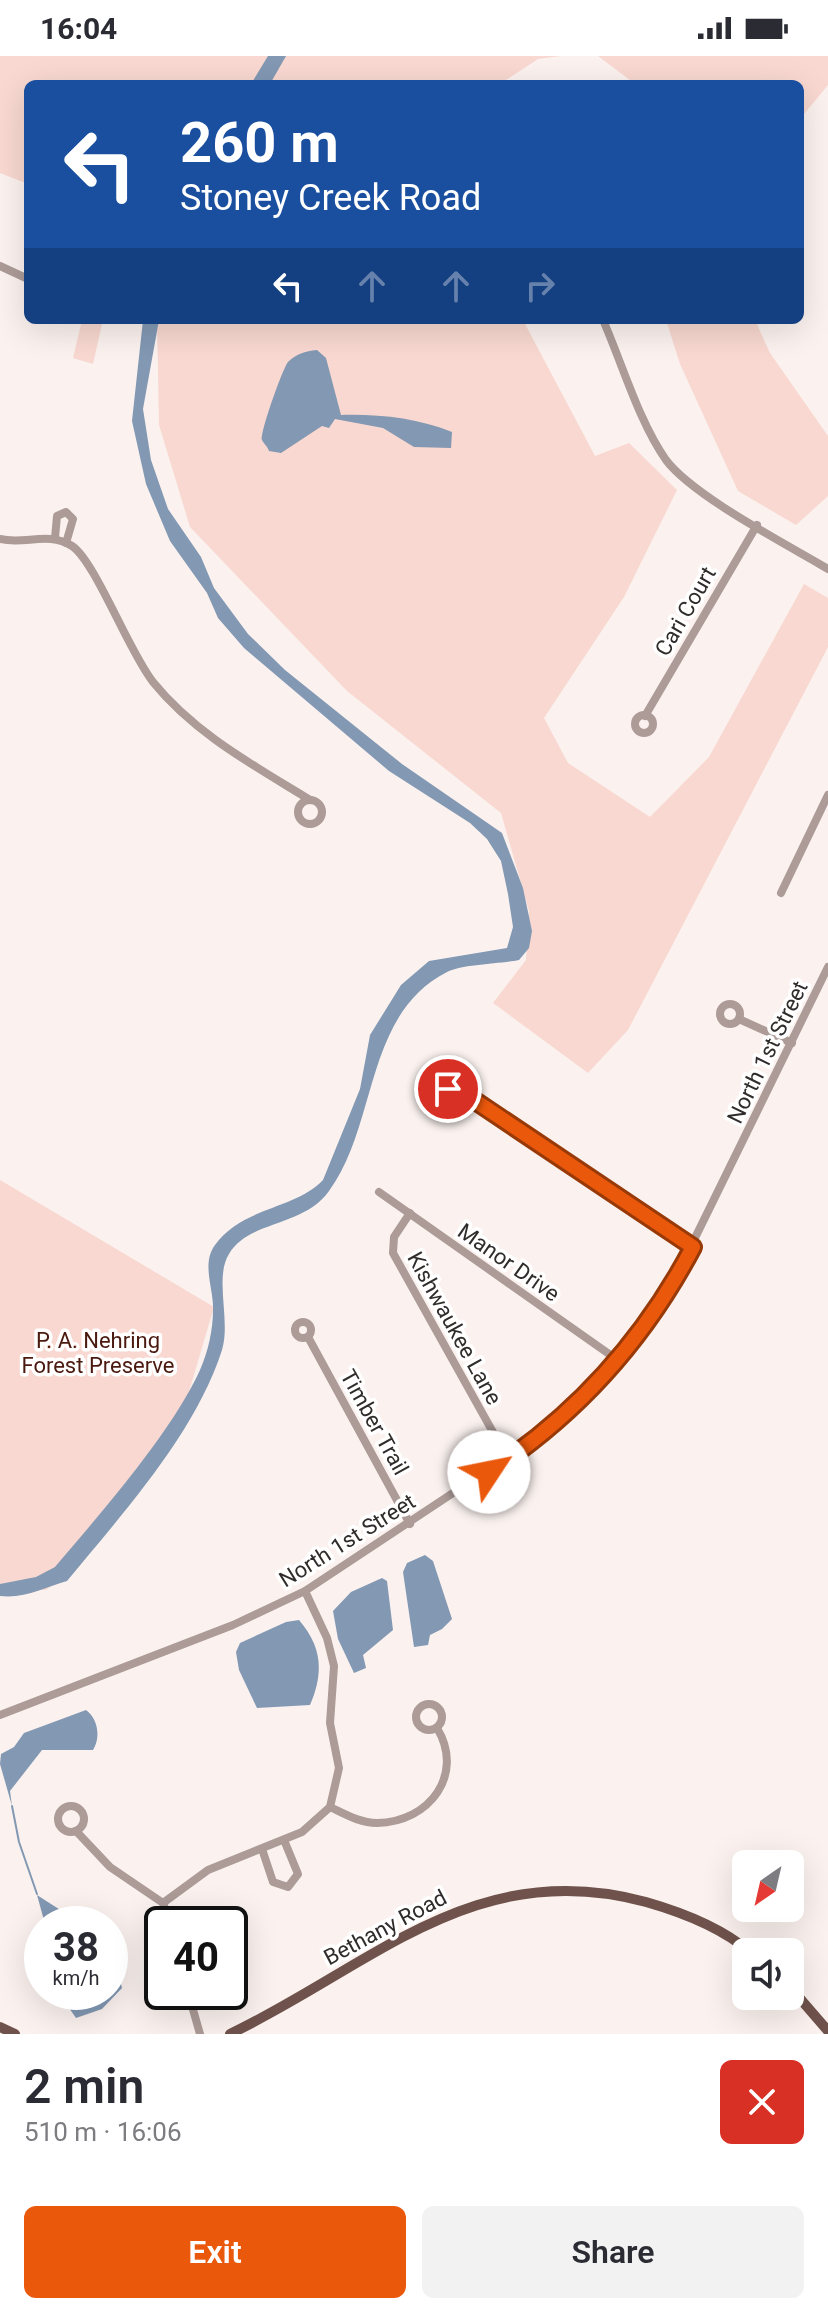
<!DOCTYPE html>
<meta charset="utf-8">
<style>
body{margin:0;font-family:Roboto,sans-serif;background:#f2f2f3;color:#2b2b33;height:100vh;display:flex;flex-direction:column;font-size:30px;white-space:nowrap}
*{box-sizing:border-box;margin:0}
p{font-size:26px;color:#7c7c81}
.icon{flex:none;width:44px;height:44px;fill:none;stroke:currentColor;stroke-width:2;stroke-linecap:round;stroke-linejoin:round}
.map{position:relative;height:1978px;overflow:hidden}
.drawer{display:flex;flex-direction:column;background:#fff;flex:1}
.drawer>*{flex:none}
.guide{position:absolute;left:24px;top:24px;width:780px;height:244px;border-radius:12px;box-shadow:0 8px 32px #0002;background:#1a4fa0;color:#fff;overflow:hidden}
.needle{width:52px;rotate:214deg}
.fabs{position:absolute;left:732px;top:1794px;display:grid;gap:16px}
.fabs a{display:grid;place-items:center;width:72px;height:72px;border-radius:12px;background:#fff;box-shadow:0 8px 32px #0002;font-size:40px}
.speed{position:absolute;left:24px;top:1850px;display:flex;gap:16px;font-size:40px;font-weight:700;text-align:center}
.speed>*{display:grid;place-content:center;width:104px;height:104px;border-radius:50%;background:#fff;box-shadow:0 8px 32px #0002;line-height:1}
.speed small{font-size:20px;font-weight:400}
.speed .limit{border:4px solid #111;border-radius:12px;background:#fff;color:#111}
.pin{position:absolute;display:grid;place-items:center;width:68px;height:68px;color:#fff;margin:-34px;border:4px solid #fff;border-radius:50%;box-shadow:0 2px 8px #0007}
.me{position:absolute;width:88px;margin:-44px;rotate:56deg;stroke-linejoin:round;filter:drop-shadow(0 0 6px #0008)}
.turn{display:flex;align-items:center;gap:28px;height:168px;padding:0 24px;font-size:36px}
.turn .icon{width:104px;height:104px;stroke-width:2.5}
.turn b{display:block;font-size:56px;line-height:68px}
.lanes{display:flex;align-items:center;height:76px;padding:0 24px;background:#0003;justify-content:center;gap:40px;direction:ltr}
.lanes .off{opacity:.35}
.round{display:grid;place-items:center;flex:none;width:84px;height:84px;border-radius:12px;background:#f2f2f3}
.overview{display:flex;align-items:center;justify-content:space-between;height:136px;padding:0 24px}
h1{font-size:48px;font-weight:600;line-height:60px}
.primary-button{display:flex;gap:16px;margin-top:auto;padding:16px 24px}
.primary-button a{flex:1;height:92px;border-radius:12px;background:#ea580c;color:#fff;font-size:32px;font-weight:600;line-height:92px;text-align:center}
.primary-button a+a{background:#f2f2f3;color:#2b2b33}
.status{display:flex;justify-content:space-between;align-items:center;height:56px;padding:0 40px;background:#fff;direction:ltr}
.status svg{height:22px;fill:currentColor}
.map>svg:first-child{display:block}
.green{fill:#f8d8d0}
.water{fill:#8298b3}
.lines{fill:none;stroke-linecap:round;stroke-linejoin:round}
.stream{stroke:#8298b3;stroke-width:2}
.minor{stroke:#ac9b97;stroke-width:8}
.major{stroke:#6f524b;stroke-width:10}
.route-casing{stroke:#983908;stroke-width:20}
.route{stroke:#ea580c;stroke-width:14}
.labels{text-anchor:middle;stroke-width:7;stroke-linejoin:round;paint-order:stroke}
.street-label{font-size:22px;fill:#2f2c2b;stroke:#fff}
.park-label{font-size:22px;fill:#4a190f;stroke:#fff}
</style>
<div class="status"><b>16:04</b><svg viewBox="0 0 49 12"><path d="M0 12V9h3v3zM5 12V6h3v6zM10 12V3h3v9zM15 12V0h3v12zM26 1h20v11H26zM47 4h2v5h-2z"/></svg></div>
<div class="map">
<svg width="828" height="1978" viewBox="0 0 828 1978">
<rect width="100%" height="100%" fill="#fbf2ef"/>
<!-- green -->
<g class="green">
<polygon points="0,0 561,0 538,3 500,28 28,28 28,128 0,117"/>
<polygon points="598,0 828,0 828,29 800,63 800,28 635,28"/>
<polygon points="82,264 102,268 93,308 73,302"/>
<polygon points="157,264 523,264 595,400 629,387 677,434 624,541 544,662 568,707 650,761 709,701 804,528 828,542 828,591 628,974 588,1017 493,947 526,904 529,855 501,757 347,635 190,471 159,369"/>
<polygon points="666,264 755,264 770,297 828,380 828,440 796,469 738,435 680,308"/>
<polygon points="0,1124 214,1251 173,1390 96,1490 46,1534 0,1534"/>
</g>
<!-- water -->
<g class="water">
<polygon points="268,0 286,0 270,28 251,28"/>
<path d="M 143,264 L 159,264 L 143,353 L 151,404 L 168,453 L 201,501 L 214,532 L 248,578 L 285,614 L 402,708 L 502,777 L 523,832 L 532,875 L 529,892 L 519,904 C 500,908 463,908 447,916 C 364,958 378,1069 329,1135 C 304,1171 249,1164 229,1198 C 214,1222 231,1264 222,1294 C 195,1378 123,1457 67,1525 C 45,1531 25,1543 0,1540 L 0,1528 L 36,1521 L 55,1511 C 100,1458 172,1376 200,1314 C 208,1296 213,1274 213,1254 C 214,1233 201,1208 215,1189 C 242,1151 296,1153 323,1124 L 360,1033 L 370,979 L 401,929 L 429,905 L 507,892 L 513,871 L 508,838 L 501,805 L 487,783 L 470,767 L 389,715 L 244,592 L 218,562 L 207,537 L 170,485 L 146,428 L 132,365 Z"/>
<path d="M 317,294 L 326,302 L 341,359 C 379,358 417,362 452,376 L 451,392 L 414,391 L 383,372 L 335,363 L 329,372 L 322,370 L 281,397 L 269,395 C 268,391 264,388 262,384 C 260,376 283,312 288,306 C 296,298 305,295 317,294 Z"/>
<polygon points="425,1499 433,1505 452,1563 442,1573 430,1579 428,1589 414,1591 403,1516 407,1507"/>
<polygon points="382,1522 387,1525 393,1574 363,1599 366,1612 354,1617 338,1583 333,1555 351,1536"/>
<path d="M 299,1564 C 322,1591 324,1616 310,1649 L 257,1652 L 239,1614 L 236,1596 L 240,1587 L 286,1566 Z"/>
<path d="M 86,1654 C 98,1663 101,1681 93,1694 L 42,1694 L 10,1735 L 12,1750 L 0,1708 L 1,1698 L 14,1691 L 24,1677 Z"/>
<polygon points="37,1839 79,1866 81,1868 45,1868"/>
<polygon points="110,1899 115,1905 122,1932 102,1953 76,1962 58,1936 110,1936"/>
</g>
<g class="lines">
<!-- stream -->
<polyline class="stream" points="12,1750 19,1786 37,1838"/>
<!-- minor -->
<g class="minor">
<polyline points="0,210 28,223"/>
<path d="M 603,264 C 622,307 639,366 666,404 C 693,440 786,488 828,513"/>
<polyline points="55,482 57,460 66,456 73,463 66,487"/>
<path d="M 0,483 C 25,489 48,475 72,490 C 95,505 129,596 153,626 C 195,678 255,710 310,744"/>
<circle cx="644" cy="668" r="9"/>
<polyline points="645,660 757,469"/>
<circle cx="310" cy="756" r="12"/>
<polyline points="781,837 828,739"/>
<circle cx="730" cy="958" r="10"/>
<polyline points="739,963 792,987"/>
<polyline points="468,1040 471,1029 466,1022 451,1023 448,1033 454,1042 468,1040 693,1191"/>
<polyline points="379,1136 619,1305"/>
<polyline points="410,1157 394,1181 393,1197 508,1403"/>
<circle cx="303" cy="1274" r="8"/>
<polyline points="308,1281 410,1468"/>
<circle cx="429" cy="1661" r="13"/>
<polyline points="0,1659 233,1569 305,1535 548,1374 619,1305 666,1241 828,911"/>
<circle cx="71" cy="1763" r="13"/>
<path d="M 330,1751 C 345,1758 360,1767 377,1767 C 430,1766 465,1718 437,1672"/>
<polyline points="76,1775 110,1811 163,1847 171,1868"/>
<polyline points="262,1793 273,1826 288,1831 298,1818 284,1784"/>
<polyline points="163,1847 208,1814 302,1776 330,1751 339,1712 330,1667 334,1610 327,1582 305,1535"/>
<polyline points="188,1936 200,1978"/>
</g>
<!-- major -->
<g class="major">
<polyline points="790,1931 828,1975"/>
<polyline points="0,1971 15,1978"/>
<path d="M 230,1978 C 372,1910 475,1799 646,1846 C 681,1856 722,1872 750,1896"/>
</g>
</g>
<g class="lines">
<defs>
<path id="route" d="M 448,1033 L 457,1043 L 468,1040 L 693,1191 C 644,1284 578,1358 489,1416"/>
</defs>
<!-- route casing -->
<use href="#route" class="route-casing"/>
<!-- route -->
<use href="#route" class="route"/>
</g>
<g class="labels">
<!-- street labels -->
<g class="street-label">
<text transform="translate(685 555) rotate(-60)" y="8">Cari Court</text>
<text transform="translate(767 996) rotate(-64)" y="8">North 1st Street</text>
<text transform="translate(509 1206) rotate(35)" y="8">Manor Drive</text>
<text transform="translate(455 1272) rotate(61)" y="8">Kishwaukee Lane</text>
<text transform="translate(375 1366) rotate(61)" y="8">Timber Trail</text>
<text transform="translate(347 1484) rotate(-32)" y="8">North 1st Street</text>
<text transform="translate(385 1871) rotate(-28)" y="8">Bethany Road</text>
</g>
<!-- park labels -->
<g class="park-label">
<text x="98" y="1292">P. A. Nehring<tspan x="98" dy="25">Forest Preserve</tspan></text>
</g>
</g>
</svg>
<div class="fabs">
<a><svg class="needle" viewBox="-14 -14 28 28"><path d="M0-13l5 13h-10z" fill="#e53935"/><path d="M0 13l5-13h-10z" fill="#7c7c81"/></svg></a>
<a><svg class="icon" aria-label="sound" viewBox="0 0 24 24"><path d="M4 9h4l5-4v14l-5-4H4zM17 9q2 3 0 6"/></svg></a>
</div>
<div class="speed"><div>38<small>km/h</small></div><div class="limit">40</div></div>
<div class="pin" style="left:448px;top:1033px;background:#d93025"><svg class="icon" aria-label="arrive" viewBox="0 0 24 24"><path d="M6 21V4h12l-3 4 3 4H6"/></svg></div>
<svg class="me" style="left:489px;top:1416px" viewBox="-20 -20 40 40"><circle r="19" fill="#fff"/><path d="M0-13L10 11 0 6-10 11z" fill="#ea580c"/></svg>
<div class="guide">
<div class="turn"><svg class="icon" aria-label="left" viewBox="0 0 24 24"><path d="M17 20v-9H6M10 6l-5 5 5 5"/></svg><div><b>260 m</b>Stoney Creek Road</div></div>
<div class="lanes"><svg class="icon" aria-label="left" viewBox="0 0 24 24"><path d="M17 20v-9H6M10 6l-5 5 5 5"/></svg><svg class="icon off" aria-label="ahead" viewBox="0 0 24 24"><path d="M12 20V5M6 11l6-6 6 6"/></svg><svg class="icon off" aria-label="ahead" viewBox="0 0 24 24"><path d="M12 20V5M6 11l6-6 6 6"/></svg><svg class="icon off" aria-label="right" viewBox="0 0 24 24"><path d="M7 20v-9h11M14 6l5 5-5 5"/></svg></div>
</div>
</div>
<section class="drawer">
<div class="overview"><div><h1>2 min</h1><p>510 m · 16:06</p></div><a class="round" style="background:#d93025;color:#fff"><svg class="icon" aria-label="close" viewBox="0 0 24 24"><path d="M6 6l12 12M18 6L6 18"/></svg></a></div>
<div class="primary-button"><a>Exit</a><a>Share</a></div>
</section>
